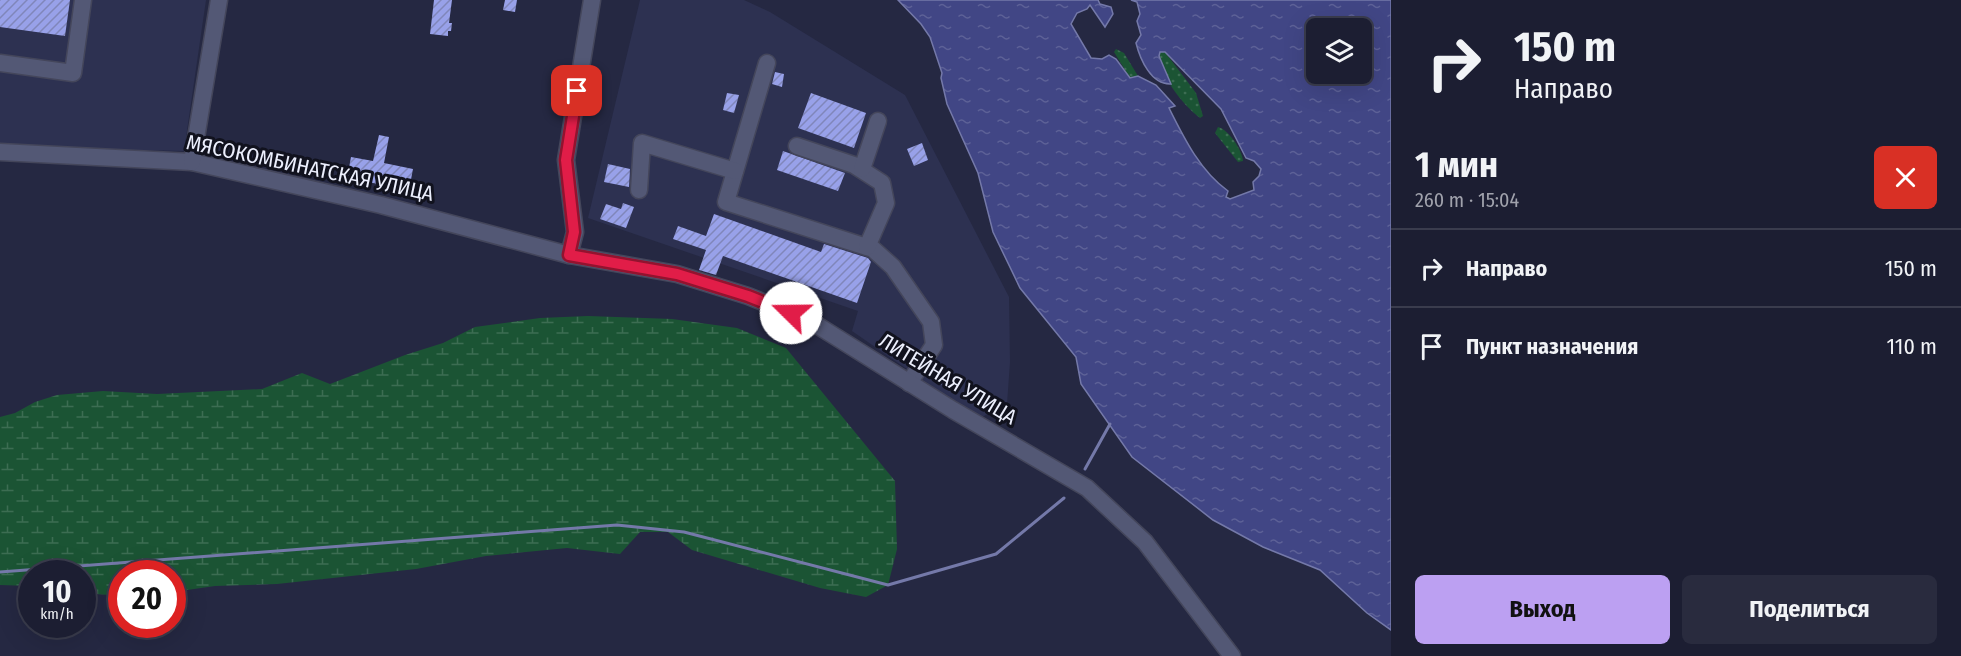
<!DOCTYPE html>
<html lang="ru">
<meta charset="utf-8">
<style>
body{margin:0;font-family:"Fira Sans Condensed",sans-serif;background:#292b3e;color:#f1f3f6;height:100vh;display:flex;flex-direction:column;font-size:22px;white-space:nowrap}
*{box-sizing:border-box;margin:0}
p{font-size:20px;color:#a0a2ac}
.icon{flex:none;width:33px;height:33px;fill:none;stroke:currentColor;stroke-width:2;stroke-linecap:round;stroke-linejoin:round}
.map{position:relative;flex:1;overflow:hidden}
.drawer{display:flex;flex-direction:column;background:#1c1e32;width:570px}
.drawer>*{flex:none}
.guide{background:#1c1e32;color:#f1f3f6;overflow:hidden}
.tools{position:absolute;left:1306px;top:18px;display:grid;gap:12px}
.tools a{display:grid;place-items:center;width:66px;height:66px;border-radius:9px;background:#1c1e32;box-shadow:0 6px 24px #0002,0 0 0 2px #3a3c4d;font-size:30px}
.speed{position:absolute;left:18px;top:560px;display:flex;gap:12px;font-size:30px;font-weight:700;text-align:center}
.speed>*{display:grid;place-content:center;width:78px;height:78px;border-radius:50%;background:#1c1e32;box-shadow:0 6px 24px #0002,0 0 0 2px #3a3c4d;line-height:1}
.speed small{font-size:15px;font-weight:400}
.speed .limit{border:9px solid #d22;background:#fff;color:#111}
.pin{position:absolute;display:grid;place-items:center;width:51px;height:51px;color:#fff;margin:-26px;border-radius:12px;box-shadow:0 3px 9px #0006}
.me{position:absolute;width:66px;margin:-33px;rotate:292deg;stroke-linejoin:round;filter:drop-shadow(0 0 4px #0008)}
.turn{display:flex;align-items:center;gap:21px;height:126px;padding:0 24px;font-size:27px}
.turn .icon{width:78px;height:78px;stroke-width:2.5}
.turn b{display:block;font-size:42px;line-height:51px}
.round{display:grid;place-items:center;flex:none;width:63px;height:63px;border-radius:9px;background:#292b3e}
.head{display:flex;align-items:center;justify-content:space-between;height:102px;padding:0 24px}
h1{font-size:36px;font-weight:700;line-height:45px}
.cta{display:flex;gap:12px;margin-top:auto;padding:12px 24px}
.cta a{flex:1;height:69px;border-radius:9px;background:#bca0f2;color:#111;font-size:24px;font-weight:700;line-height:69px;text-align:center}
.cta a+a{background:#292b3e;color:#f1f3f6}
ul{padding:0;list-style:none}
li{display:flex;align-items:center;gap:18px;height:78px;padding:0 24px;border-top:2px solid #3a3c4d}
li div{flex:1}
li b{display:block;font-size:22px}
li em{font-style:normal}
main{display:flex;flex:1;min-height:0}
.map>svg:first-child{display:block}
.built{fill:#2d3151}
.grass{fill:url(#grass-dots)}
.wetland{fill:url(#wetland-marsh)}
.water{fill:url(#water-ripples);stroke:#7479a9;stroke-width:1.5;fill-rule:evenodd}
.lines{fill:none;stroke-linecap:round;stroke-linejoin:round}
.stream{stroke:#7479a9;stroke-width:3}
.building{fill:url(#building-hatch)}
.minor-casing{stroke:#44465b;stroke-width:19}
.minor{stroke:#535875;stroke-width:16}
.route-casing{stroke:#92132f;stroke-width:15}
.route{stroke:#e11d48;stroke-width:10}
.labels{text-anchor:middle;stroke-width:6;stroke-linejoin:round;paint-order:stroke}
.street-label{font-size:21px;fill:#eceffd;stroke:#11121e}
</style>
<main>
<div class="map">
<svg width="1391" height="656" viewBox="0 0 1391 656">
<defs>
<pattern id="grass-dots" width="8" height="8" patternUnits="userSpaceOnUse" patternTransform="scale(1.5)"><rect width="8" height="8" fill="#1b5434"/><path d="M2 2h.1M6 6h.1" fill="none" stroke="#3c6d52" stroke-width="1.8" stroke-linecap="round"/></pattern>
<pattern id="wetland-marsh" width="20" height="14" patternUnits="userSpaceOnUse" patternTransform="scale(1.5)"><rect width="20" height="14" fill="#1b5434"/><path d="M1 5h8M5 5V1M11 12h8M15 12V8" fill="none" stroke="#3c6d52"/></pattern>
<pattern id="water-ripples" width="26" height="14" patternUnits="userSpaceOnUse" patternTransform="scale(1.5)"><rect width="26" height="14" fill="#414685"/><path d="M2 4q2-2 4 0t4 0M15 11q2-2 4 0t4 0" fill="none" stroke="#5d6197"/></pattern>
<pattern id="building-hatch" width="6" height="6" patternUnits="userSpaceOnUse" patternTransform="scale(1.5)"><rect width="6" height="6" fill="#98a1e9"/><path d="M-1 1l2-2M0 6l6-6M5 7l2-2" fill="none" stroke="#8086ba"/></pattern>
</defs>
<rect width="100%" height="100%" fill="#252842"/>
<!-- built -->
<g class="built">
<polygon points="0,0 206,0 184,151 0,147"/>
<polygon points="640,0 744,0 770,12 905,95 1009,297 1010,362 1007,404 982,417 943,394 852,331 858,311 588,218"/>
</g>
<!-- grass -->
<g class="grass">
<polygon points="1116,49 1124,53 1138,76 1136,79 1130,78 1114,52"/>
<path d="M 1160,52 L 1165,52 L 1196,93 L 1203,116 L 1200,118 C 1182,104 1159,76 1160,52 Z"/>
<path d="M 1218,127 C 1229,130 1242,150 1243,161 L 1238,162 L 1215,133 Z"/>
</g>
<!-- wetland -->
<polygon class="wetland" points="588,316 672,319 737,328 786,348 895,481 897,549 888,585 866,597 820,588 692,550 668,532 640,532 620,554 567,548 486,556 416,569 277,584 215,586 173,592 172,573 122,573 121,596 83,593 82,573 32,573 31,586 0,585 0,417 15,413 35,402 57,395 103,391 157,394 262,389 302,373 330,384 405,355 443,343 475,327 540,318"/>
<!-- water -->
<path class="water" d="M 898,0 L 1098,0 L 1100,4 L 1111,7 L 1113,14 L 1105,27 L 1090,5 L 1087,9 L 1077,13 L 1071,24 L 1091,58 L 1102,59 L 1109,55 L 1116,59 L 1130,78 L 1138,76 L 1156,85 L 1175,106 L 1169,108 C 1184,138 1200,171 1228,191 L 1226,197 L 1230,199 L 1254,190 L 1253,182 L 1259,176 L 1261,169 L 1254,161 L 1246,158 L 1221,109 L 1165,52 L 1160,52 L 1159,56 L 1171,84 C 1151,85 1140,59 1136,43 L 1141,35 L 1137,21 L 1140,14 L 1137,2 L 1131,0 L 1391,0 L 1391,630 L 1367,613 L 1320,570 L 1263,547 L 1213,520 L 1132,457 L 1081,384 L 1076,357 L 1020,288 L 993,232 L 978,173 L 947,104 L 941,78 L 942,73 L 930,37 L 921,24 ZM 1317,28 L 1362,28 L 1362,74 L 1317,74 Z"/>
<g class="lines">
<!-- stream -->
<g class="stream">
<polyline points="1085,469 1110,424"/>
<polyline points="0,572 617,525 684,532 888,585 996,554 1064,498"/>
</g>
</g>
<!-- building -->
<g class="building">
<polygon points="0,0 70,0 65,36 0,27"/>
<polygon points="434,0 452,0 449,23 452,23 451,31 448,31 448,36 430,34"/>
<polygon points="505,0 517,0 515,12 503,10"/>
<polygon points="775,72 784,74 782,87 772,84"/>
<polygon points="727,93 739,95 734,113 723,110"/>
<polygon points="811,93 866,113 854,148 798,128"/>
<polygon points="379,135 389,137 384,163 413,169 409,190 347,178 351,157 373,161"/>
<polygon points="922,143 928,160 914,166 907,149"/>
<polygon points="783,151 845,173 838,191 777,170"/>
<polygon points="608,164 630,169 629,187 604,182"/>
<polygon points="623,203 634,207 626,228 600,219 606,204 621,209"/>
<polygon points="714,214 821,252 824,244 868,258 871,262 857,303 723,256 716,275 699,270 706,250 673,239 678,226 706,236"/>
<polygon points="934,365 948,375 941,385 927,375"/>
</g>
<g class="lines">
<defs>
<g id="minor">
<polyline points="0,63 73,73 83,0"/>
<polyline points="767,63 726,202 873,249 893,267 931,322 934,345 909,383"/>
<polyline points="797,146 854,165 882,183 886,203 867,247"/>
<polyline points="0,152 192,162 381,205 569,255 677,274 748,296 812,322 953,410 1087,488 1145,542 1232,656"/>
<polyline points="192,162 219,0"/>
<polyline points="862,169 878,121"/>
<polyline points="639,190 642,143 735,171"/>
<polyline points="569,255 575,232 566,160 592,0"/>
</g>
</defs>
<!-- minor casing -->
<use href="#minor" class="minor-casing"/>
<!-- minor -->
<use href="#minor" class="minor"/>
</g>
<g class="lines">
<defs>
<polyline id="route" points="577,91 566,160 574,232 569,255 677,274 748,296 791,313"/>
</defs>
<!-- route casing -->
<use href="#route" class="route-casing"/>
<!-- route -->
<use href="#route" class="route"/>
</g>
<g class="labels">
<!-- street labels -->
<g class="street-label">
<text transform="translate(310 168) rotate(12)" y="7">МЯСОКОМБИНАТСКАЯ УЛИЦА</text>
<text transform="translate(948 379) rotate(31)" y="7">ЛИТЕЙНАЯ УЛИЦА</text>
</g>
</g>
</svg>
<div class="tools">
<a><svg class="icon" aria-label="layers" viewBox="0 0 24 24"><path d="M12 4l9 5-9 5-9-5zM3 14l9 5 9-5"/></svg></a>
</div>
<div class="speed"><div>10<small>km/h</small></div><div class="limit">20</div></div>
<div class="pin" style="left:577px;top:91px;background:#d93025"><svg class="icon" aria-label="arrive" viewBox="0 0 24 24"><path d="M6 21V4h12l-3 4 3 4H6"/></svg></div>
<svg class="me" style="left:791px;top:313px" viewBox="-20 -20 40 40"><circle r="19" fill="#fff"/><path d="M0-13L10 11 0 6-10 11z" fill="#e11d48"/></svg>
</div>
<section class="drawer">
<div class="guide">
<div class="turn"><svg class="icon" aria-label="right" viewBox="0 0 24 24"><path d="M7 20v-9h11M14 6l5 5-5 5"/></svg><div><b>150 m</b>Направо</div></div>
</div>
<div class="head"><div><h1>1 мин</h1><p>260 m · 15:04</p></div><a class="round" style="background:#d93025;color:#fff"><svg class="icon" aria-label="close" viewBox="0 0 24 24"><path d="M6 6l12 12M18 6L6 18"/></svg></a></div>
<ul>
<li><svg class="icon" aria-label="right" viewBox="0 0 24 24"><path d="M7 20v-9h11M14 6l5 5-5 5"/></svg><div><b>Направо</b></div><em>150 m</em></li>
<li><svg class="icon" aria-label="arrive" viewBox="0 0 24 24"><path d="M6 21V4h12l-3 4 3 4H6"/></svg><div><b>Пункт назначения</b></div><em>110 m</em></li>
</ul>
<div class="cta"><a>Выход</a><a>Поделиться</a></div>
</section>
</main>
